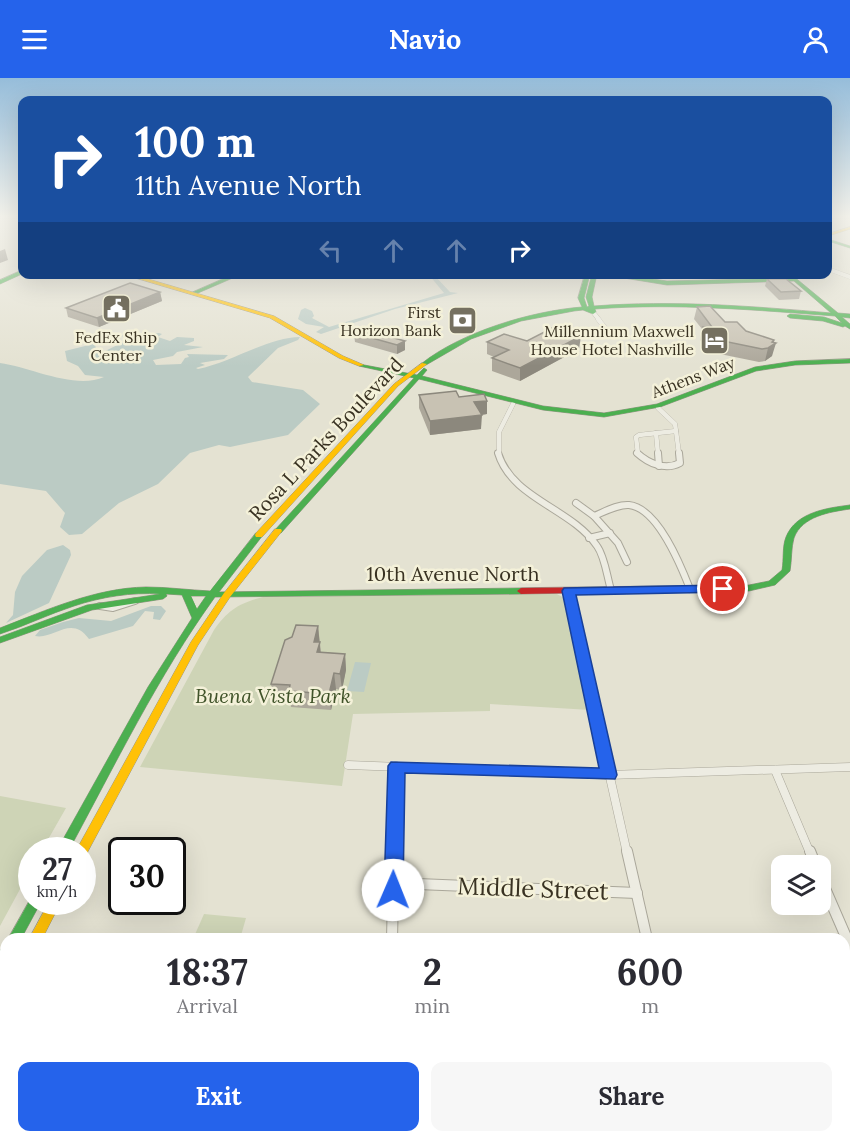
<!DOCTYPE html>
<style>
body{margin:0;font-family:Lora,serif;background:#f7f7f7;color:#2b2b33;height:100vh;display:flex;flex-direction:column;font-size:22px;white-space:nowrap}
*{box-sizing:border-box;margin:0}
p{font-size:20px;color:#7c7c81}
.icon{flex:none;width:33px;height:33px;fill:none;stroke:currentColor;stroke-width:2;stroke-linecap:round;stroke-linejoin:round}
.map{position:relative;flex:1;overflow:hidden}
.drawer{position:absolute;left:0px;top:855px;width:850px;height:210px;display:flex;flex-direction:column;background:#fff;border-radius:18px 18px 0 0;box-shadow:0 6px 24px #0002}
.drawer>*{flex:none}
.hud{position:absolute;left:18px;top:18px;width:814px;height:183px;border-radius:12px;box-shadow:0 6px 24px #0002;background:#1a4fa0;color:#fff;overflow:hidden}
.buttons{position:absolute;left:771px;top:777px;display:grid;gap:12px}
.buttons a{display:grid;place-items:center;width:60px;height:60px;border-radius:12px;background:#fff;box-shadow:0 6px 24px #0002;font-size:30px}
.speed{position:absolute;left:18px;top:759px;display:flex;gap:12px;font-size:30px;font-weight:700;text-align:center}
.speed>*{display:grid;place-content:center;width:78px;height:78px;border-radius:50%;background:#fff;box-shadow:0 6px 24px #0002;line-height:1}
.speed small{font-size:15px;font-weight:400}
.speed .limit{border:3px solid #111;border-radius:9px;background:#fff;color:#111}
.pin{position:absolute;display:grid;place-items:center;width:51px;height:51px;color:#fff;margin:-26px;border:3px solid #fff;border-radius:50%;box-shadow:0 2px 6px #0007}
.me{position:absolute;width:66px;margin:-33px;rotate:1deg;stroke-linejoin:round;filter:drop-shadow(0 0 4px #0008)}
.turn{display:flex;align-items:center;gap:21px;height:126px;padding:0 18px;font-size:27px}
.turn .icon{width:78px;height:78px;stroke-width:2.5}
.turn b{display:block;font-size:42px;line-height:51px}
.lanes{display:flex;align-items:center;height:57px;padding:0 18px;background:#0003;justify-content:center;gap:30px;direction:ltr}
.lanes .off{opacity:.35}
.eta{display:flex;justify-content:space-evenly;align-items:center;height:102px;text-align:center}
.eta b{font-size:36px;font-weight:800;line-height:42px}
.action{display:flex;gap:12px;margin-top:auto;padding:12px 18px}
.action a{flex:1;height:69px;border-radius:12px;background:#2563eb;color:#fff;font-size:24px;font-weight:800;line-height:69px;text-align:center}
.action a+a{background:#f7f7f7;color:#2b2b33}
header{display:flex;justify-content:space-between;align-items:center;height:78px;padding:0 18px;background:#2563eb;color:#fff;font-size:27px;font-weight:800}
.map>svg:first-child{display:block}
.green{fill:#ced4b6}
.water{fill:#bbcbc4}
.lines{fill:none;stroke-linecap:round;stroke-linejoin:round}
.street-far4-casing{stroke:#aaa79a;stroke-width:4.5}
.street-far3-casing{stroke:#aaa79a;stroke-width:5}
.street-far2-casing{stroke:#aaa79a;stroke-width:8}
.street-far1-casing{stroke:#aaa79a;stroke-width:9}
.street-casing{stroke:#aaa79a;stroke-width:12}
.fast-casing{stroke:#9a978a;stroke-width:1}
.slow-casing{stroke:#9a978a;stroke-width:1}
.jam-casing{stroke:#9a978a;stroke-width:1}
.street-far4{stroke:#edece2;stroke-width:4}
.street-far3{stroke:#edece2;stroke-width:4.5}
.street-far2{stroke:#edece2;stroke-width:6}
.street-far1{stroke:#edece2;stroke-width:8}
.street{stroke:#edece2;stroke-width:10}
.fast{fill:#4caf50;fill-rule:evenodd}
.slow{fill:#ffc107;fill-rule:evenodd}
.jam{fill:#c62828;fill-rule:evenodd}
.wall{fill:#aca79a}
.shaded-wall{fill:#8c887d}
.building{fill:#c8c2b3;stroke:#8c887d;stroke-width:1.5}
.route{fill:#2563eb;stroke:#184099;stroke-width:1.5}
.labels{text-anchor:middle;stroke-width:5;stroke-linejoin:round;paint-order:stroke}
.far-poi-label{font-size:16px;fill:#393222;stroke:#f4f1d9;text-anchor:end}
.far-street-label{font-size:16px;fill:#393222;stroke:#f4f1d9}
.street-label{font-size:20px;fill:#393222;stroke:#f4f1d9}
.park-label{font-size:20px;font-style:italic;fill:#41542a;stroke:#f4f1d9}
.near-street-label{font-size:24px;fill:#393222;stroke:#f4f1d9}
</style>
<header><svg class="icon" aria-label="menu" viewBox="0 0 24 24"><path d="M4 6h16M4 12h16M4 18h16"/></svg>Navio<svg class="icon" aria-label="person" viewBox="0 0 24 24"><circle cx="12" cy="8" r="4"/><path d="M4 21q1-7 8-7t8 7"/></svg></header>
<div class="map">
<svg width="850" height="1065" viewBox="0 0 850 1065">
<rect width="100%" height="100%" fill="#e4e2d2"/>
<!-- green -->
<g class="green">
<path d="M 555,515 L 566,521 L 568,527 L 590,632 L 490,626 L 490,633 L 353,636 L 342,708 L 140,689 L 214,552 C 228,532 239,525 263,519 Z"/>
<polygon points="0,718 66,730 42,772 32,772 31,791 0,848"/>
<polygon points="204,836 246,840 240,861 193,861"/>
<polygon points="6,956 6,1059 233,1059 232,1065 0,1065 0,969"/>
</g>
<!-- water -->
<g class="water">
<polygon points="429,197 434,197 450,214 458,215 395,231 321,256 316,254 324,249 306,246 298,241 301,232 305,230 312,233 314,238 312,240 329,249 444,215"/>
<path d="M 159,255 L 162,256 L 158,259 L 170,263 L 177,259 L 194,260 L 194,263 L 184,267 L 203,269 L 177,274 L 173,278 L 153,282 L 156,287 L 181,286 L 185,280 L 189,279 L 187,276 L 228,277 L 224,281 L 200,285 L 205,287 L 196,290 L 198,291 C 230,285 269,259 300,259 L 298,262 L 278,270 L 248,299 L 252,304 L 303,312 L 320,326 L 288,357 L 230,369 L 219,367 L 190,375 L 158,406 L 119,425 L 82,456 L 69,457 L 60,449 L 65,435 L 46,413 L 0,406 L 0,285 C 30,289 75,312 104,299 L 85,297 L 78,288 L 67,283 L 65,273 L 93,266 L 96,269 L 94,274 L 101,275 L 136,258 L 127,257 L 113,261 L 115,259 C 130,255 144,257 159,255 Z"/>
<polygon points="63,467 70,472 71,477 49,525 6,545 13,537 15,514 22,498 47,472"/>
<path d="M 151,528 L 161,528 L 166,533 L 160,542 L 153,541 L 154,534 L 145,533 L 133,548 L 89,561 C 71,536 54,562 35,558 L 40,552 L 63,544 L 79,540 L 111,543 Z"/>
<polygon points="355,584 371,585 364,614 347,613"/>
</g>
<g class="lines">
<defs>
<g id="street-far4">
<polyline points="828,191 850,199"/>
<polyline points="593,234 600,243"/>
</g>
<g id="street-far3">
<polyline points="598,241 606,251"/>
<polyline points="658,330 675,346 676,353"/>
<polyline points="676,353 679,376"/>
<polyline points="656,355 658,376"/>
<polyline points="499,376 499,354 513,326"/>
<polyline points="638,376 636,359 639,357 676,353"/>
</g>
<g id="street-far2">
<path d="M 498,375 C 512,421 571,430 597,468 C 605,479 607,499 611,512"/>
<path d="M 637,375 C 648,385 665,393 680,385 L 679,375"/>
<polyline points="658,375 659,388"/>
<path d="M 576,425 L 594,438 C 604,434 618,426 629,427 C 658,430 681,488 690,511"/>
<polyline points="594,438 618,465 627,484"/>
<polyline points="589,460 610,455"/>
<polyline points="568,513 576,550"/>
<polyline points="100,528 113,530 135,523"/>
</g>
<g id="street-far1">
<polyline points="576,548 627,775"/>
<polyline points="348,687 609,697 850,689"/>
<polyline points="775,692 810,775"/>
<polyline points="394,775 396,688"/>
</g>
<g id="street">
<polyline points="627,773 647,861"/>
<polyline points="810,773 816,788"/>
<polyline points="820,799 850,868"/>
<polyline points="393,805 637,815"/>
<polyline points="392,861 394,773"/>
<polyline points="844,1003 850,1003"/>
<polyline points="378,1059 378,1065"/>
<polyline points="691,1059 692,1065"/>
</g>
<g id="fast">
<polygon points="828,161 850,168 850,170 828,163"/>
<polygon points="20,193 22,193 22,196 0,206 0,202"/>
<polygon points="234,196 242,196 198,215 193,214"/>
<path d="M 585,196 L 590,196 L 584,220 L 587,229 L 589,228 L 586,219 L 592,196 L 597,196 L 592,219 L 594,228 C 673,222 752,228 831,235 L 794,203 L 667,207 L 599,196 L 616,196 L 667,203 L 791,200 L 790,198 L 792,197 L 838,235 L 850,236 L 850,240 L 842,239 L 850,246 L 850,251 L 845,248 L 843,249 L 823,243 L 790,240 L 787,238 L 790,236 L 824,239 L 842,245 L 835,238 C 755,232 675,225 595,231 L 596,234 L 593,236 L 583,232 L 574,233 L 521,243 L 471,261 L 426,287 L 421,286 C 461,254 531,233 582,229 L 578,220 Z"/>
<polygon points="850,281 850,285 795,287 756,293 660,329 604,339 543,332 419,301 281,455 275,455 274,453 414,300 359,288 359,286 417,297 424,290 427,292 422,298 543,328 604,335 657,326 755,289 795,283"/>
<path d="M 850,427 L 850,431 C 830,434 802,438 794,460 C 791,470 792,482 790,493 L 775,507 L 749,513 L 678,514 L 674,511 L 678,508 L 749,507 L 769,503 L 782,492 C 784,481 782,469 786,459 C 796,434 827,430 850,427 Z"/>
<path d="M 256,455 L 259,455 L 263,457 L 219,514 L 521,510 L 525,513 L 521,516 L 215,519 C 158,598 115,687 69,772 L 57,772 L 148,609 L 192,540 L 182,517 L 166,516 L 167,518 L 163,521 L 92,532 L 0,565 L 0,559 L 87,527 L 160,516 C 132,514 101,519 74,528 C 49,536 25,548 0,556 L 0,550 C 47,532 95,510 146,509 C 167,509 189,512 210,513 ZM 191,518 L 206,518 L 197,531 Z"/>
<polygon points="31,820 32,824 41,824 21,861 8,861"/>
<polygon points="6,869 6,888 5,890 0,892 0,873 1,871"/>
<polygon points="6,908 6,929 5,932 0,934 0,913 1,910"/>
</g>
<g id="slow">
<polygon points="850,149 850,151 828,158 828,156"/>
<polygon points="122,196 131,196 274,238 343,278 364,287 359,288 339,280 270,240"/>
<polygon points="422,285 427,286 398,308 262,459 256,459 255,457 256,455 394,306"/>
<polygon points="275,451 281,451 282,453 230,519 198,567 86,777 82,778 82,772 76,772 78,769 191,564 224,515"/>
<polygon points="49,824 61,824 42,861 29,861"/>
</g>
<polygon id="jam" points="678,508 682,511 681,513 521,516 517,513 521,510"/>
</defs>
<!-- street-far4 casing -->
<use href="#street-far4" class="street-far4-casing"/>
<!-- street-far3 casing -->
<use href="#street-far3" class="street-far3-casing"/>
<!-- street-far2 casing -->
<use href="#street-far2" class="street-far2-casing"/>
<!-- street-far1 casing -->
<use href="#street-far1" class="street-far1-casing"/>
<!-- street casing -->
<use href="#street" class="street-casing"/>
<!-- fast casing -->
<use href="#fast" class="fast-casing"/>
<!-- slow casing -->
<use href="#slow" class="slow-casing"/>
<!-- jam casing -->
<use href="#jam" class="jam-casing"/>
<!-- street-far4 -->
<use href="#street-far4" class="street-far4"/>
<!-- street-far3 -->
<use href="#street-far3" class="street-far3"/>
<!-- street-far2 -->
<use href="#street-far2" class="street-far2"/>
<!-- street-far1 -->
<use href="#street-far1" class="street-far1"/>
<!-- street -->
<use href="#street" class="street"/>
<!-- fast -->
<use href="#fast" class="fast"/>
<!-- slow -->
<use href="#slow" class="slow"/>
<!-- jam -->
<use href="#jam" class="jam"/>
</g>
<!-- wall -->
<g class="wall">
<polygon points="767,201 801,213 799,221 779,222 765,208"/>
<polygon points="160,214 162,223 99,249 68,239 66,230"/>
<polygon points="697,229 725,244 773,264 772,278 765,283 759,284 720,276 720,274 707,271 700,262 702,251 694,241"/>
<polygon points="354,255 405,263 405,272 397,276 355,264"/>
<polygon points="527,263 579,271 520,303 492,293 492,280 494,279 487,276 487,264"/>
<polygon points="419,317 459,319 487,323 487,336 481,337 481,351 430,357 419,330"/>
<polygon points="318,548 321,574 345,576 346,592 342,612 336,611 331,632 291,629 290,623 273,622 271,606"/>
</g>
<!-- shaded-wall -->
<g class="shaded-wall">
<polygon points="5,171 8,182 0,185 0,173"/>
<polygon points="160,214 162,223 99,249 97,240"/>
<polygon points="581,258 579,271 520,303 520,290"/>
<polygon points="774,262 773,267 776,265 772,278 765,283 768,270 772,264"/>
<polygon points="405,263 405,272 397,276 397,267"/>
<polygon points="487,323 487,336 474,338 474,324"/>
<polygon points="482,337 481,351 430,357 430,343"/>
<polygon points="318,548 321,580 319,590 314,564"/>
<polygon points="345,576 346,592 342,612 340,596"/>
<polygon points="334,595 336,611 331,632 329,616"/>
</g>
<!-- building -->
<g class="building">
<polygon points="767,201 786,201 801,213 781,214"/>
<polygon points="130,205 160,214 97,240 66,230"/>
<polygon points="710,228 725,244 737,244 746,253 774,262 772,264 776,265 768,270 762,271 723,263 725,262 710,258 703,249 712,249 697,229"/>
<polygon points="554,249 581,258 520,290 492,280 509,272 487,264 504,256 527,263"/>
<polygon points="362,251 405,263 397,267 354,255"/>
<polygon points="456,313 459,319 484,316 487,323 474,324 482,337 430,343 419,317"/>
<polygon points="296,547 318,548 314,564 320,564 317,574 345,576 340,596 334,595 329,616 289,613 290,607 271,606 285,562 292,559"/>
</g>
<!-- sky -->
<linearGradient id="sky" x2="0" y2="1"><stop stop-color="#96bdda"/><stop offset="0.48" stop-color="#f3f2eb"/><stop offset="1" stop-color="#f3f2eb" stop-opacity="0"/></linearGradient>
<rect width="850" height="288" fill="url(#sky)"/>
<!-- route -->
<polygon class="route" points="723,507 728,508 728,514 576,517 617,697 615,701 405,695 403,812 400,818 393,820 387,818 384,812 388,688 391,684 599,690 562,513 564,510"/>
<!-- icons -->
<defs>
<symbol id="civic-square" viewBox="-11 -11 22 22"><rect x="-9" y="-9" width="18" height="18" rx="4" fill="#757060" stroke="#f4f1d9"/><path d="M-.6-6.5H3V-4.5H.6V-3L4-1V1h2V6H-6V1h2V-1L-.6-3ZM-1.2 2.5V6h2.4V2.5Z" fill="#fff"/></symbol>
<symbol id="bank-square" viewBox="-11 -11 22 22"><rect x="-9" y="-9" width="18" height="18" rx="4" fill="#757060" stroke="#f4f1d9"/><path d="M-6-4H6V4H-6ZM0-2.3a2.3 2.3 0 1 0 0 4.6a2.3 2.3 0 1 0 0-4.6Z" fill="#fff"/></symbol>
<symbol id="hotel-square" viewBox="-11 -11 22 22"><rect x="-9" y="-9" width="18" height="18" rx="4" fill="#757060" stroke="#f4f1d9"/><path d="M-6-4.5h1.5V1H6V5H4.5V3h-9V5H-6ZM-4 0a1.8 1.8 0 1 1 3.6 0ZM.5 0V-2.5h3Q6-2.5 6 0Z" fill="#fff"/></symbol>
</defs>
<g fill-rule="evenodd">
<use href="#civic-square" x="100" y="214" width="33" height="33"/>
<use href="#bank-square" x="446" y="226" width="33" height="33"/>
<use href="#hotel-square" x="698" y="246" width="33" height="33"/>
</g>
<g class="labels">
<!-- far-poi labels -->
<g class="far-poi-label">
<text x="441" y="240">First<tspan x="441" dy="18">Horizon Bank</tspan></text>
<text x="694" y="259">Millennium Maxwell<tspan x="694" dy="18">House Hotel Nashville</tspan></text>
<text x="116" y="265" text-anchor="middle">FedEx Ship<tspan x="116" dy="18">Center</tspan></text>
</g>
<!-- far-street labels -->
<g class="far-street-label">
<text transform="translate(693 299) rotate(-21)" y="6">Athens Way</text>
</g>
<!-- street labels -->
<g class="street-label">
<text transform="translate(326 361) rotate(-47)" y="7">Rosa L Parks Boulevard</text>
<text x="453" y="503">10th Avenue North</text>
</g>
<!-- park labels -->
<g class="park-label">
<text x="273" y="625">Buena Vista Park</text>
</g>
<!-- near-street labels -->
<g class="near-street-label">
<text transform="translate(533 811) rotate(2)" y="8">Middle Street</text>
</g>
</g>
</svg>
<div class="buttons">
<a><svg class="icon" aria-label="layers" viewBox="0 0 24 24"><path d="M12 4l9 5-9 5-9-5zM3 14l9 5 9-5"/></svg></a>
</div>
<div class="speed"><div>27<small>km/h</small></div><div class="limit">30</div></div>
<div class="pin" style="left:723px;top:511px;background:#d93025"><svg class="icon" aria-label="arrive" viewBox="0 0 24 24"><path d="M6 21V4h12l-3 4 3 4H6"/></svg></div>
<svg class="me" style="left:393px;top:812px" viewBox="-20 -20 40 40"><circle r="19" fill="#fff"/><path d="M0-13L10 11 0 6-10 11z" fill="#2563eb"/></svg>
<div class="hud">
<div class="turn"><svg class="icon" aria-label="right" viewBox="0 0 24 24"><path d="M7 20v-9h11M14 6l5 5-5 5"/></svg><div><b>100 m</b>11th Avenue North</div></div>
<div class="lanes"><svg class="icon off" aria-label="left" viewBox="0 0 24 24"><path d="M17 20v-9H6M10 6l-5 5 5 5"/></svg><svg class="icon off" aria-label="ahead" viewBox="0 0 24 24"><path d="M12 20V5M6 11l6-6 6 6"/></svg><svg class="icon off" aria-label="ahead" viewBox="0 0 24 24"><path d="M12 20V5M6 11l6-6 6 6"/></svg><svg class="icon" aria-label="right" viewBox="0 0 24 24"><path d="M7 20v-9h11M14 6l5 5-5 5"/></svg></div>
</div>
<section class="drawer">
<div class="eta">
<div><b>18:37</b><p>Arrival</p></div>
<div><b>2</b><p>min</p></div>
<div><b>600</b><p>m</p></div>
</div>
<div class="action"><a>Exit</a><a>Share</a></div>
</section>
</div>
